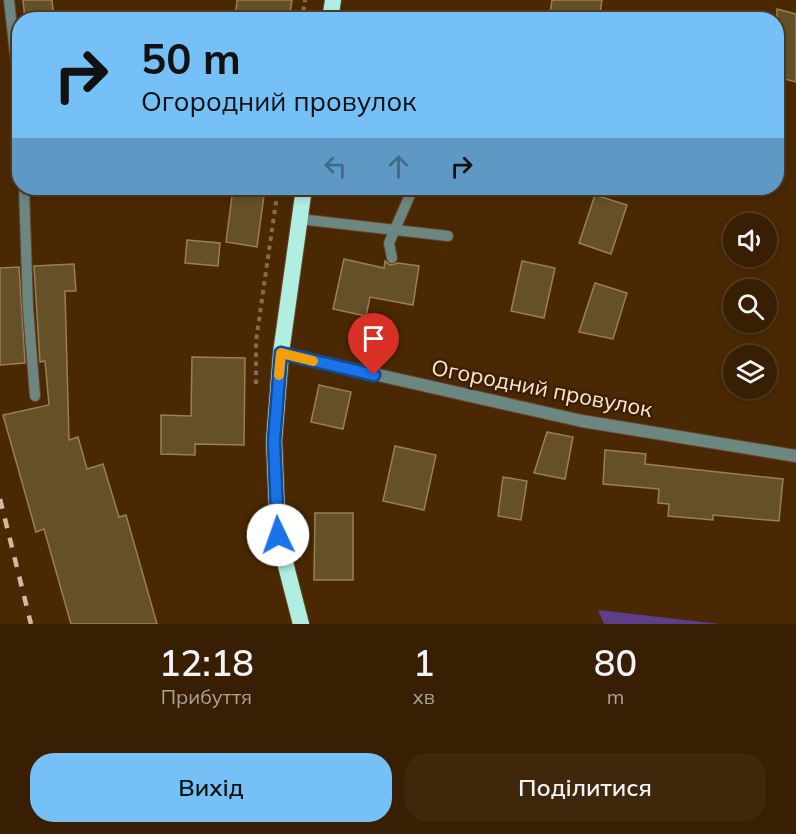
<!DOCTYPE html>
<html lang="uk">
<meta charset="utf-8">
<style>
body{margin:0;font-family:Mulish,sans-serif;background:#3f270c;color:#f1f3f6;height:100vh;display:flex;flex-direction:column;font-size:22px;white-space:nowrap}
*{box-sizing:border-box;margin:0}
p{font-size:20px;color:#aba299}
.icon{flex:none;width:33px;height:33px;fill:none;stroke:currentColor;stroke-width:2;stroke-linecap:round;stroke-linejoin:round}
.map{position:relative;height:624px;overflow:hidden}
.panel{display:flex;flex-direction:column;background:#381e02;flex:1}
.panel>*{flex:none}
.banner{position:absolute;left:12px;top:12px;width:772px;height:183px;border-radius:24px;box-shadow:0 3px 9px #0003,0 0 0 2px #523c24;background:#75c0f6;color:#111;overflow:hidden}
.fabs{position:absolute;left:723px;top:213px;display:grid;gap:12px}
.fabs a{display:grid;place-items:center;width:54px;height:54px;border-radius:50%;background:#381e02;box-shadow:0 3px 9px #0003,0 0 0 2px #523c24;font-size:30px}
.pin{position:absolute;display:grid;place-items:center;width:51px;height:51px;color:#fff;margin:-62px -26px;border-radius:50% 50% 50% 0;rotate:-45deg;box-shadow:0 0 6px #0007}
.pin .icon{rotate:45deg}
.me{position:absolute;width:66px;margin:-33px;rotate:357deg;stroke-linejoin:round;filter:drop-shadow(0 0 4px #0008)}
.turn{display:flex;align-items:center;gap:21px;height:126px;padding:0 30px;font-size:27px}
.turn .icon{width:78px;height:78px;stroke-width:2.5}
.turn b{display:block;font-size:42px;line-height:51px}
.lanes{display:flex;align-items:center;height:57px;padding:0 30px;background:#0003;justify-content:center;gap:30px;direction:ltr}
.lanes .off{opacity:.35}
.eta{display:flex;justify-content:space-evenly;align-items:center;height:102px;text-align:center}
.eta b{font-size:36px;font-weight:600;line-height:42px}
.cta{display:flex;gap:12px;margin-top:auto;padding:12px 30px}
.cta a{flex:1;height:69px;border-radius:24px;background:#75c0f6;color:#111;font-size:24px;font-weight:600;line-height:69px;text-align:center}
.cta a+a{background:#3f270c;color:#f1f3f6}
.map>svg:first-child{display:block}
.green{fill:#5e3e88}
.building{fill:#665028;stroke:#998052;stroke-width:1.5}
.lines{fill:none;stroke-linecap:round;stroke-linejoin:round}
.service-casing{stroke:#674624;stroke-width:12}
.minor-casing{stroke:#674624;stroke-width:14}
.trunk-casing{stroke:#674624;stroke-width:18}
.path{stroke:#896b4c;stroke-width:4;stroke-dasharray:4.5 4.5;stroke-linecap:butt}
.service{stroke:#6c8782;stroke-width:10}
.minor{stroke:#6c8782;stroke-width:12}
.trunk{stroke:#b0eee2;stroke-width:16}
.rail{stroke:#d3b9a3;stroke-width:4.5;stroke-dasharray:10 10;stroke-linecap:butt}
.route-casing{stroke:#114b97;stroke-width:15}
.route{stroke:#1a73e8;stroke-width:10}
.slow{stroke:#f59e0b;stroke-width:10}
.labels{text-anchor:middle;stroke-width:5;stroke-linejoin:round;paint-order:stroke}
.street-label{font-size:22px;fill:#fde6d4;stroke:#3b2006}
</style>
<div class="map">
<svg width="796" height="624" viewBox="0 0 796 624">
<rect width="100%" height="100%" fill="#4a2803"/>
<!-- green -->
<polygon class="green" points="598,610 720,624 604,624"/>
<!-- building -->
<g class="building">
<polygon points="23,0 52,0 54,20 25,20"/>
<polygon points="237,0 292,0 289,20 235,20"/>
<polygon points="552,0 602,0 599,20 549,20"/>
<polygon points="777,9 796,14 796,82 777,77"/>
<polygon points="233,188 265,188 257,247 226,242"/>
<polygon points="595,195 627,205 611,254 579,243"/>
<polygon points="187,240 220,243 218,266 185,263"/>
<polygon points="344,259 384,268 385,261 390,265 398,263 419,266 413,305 370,297 366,316 333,309"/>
<polygon points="522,261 555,268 544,318 511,311"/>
<polygon points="74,264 76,291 65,291 69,440 78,437 87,469 103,464 119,517 126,515 157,624 71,624 44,529 36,532 3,415 49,405 45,361 40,362 34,266"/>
<polygon points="19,267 25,363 0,365 0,268"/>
<polygon points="595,283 627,293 613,339 579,332"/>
<polygon points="192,357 245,358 244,445 195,444 195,455 161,454 161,415 191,416"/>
<polygon points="319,385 351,392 343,429 311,422"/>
<polygon points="547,432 573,437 565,479 534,473"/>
<polygon points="395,446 436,455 424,510 383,501"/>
<polygon points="605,450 646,454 645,464 783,479 779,521 713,515 713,520 668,516 669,504 658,503 659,489 603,484"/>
<polygon points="503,477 527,481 521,520 498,516"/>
<polygon points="315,513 353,513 353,580 314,580"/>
</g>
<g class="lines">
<defs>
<g id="service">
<polyline points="9,0 20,100"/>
<polyline points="24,188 28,308 35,396"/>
<polyline points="299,219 448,236"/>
<polyline points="392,258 389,243 413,188"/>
</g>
<polyline id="minor" points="281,353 582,421 796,456"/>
<g id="trunk">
<polyline points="330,20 333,0"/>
<polyline points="301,624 278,535 274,441 281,353 304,188"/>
</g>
</defs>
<!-- service casing -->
<use href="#service" class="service-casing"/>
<!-- minor casing -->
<use href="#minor" class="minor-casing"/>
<!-- trunk casing -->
<use href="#trunk" class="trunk-casing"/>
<!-- path -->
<g class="path">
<polyline points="302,20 305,0"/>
<polyline points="256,384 256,341 278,188"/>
<polyline points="255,529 260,554"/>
</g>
<!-- service -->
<use href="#service" class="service"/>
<!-- minor -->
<use href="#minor" class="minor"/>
<!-- trunk -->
<use href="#trunk" class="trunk"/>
<!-- rail -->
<polyline class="rail" points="0,499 31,624"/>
</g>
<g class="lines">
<defs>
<polyline id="route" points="278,535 274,441 281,353 374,375"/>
</defs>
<!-- route casing -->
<use href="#route" class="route-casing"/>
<!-- route -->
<use href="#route" class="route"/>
<!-- slow -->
<polyline class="slow" points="279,375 281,353 313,361"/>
</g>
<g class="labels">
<!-- street labels -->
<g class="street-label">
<text transform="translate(542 388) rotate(11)" y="8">Огородний провулок</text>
</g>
</g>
</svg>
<div class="fabs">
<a><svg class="icon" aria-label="sound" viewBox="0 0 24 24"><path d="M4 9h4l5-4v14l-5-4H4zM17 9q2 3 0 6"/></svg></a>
<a><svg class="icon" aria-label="search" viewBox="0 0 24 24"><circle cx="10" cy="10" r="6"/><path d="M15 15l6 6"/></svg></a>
<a><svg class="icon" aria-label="layers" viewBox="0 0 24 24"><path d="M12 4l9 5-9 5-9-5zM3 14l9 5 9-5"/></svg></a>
</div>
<div class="pin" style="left:374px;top:375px;background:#d93025"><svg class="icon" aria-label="arrive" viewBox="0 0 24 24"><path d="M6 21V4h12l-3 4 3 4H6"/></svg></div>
<svg class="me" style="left:278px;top:535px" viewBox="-20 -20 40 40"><circle r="19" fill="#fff"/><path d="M0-13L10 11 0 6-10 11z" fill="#1a73e8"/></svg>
<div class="banner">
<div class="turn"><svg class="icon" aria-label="right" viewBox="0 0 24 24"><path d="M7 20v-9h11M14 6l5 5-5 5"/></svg><div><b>50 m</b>Огородний провулок</div></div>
<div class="lanes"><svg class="icon off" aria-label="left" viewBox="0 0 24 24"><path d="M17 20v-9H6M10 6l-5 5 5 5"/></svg><svg class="icon off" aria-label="ahead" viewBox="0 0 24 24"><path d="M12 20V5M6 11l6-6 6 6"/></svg><svg class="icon" aria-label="right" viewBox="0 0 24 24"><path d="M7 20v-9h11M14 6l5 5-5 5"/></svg></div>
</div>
</div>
<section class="panel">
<div class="eta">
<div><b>12:18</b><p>Прибуття</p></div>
<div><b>1</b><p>хв</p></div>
<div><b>80</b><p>m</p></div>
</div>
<div class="cta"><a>Вихід</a><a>Поділитися</a></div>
</section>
